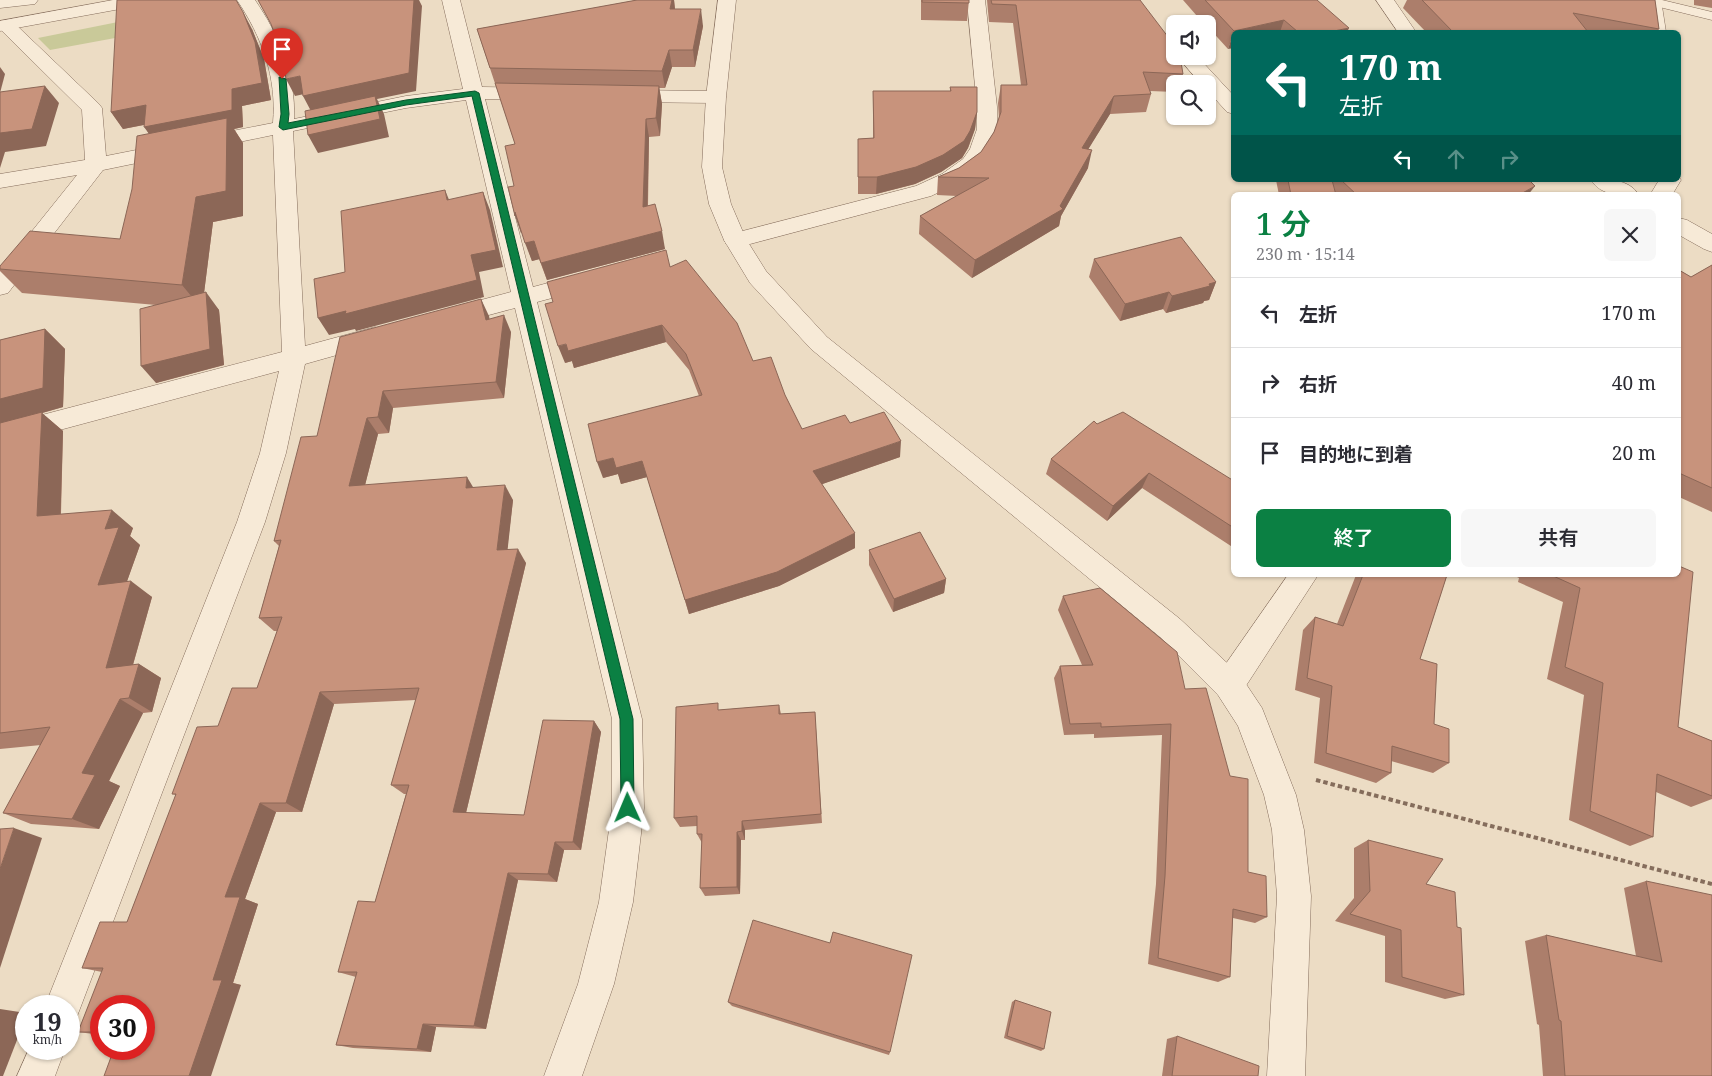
<!DOCTYPE html>
<html lang="ja">
<meta charset="utf-8">
<style>
body{margin:0;font-family:"Noto Serif","Noto Sans JP",serif;background:#f7f7f7;color:#2b2b33;height:100vh;display:flex;flex-direction:column;font-size:19px;white-space:nowrap}
*{box-sizing:border-box;margin:0}
p{font-size:16px;color:#7c7c81}
.icon{flex:none;width:28px;height:28px;fill:none;stroke:currentColor;stroke-width:2;stroke-linecap:round;stroke-linejoin:round}
.map{position:relative;flex:1;overflow:hidden}
.panel{position:absolute;left:1231px;top:192px;width:450px;height:385px;display:flex;flex-direction:column;background:#fff;border-radius:8px;box-shadow:0 1px 4px #0004}
.panel>*{flex:none}
.hud{position:absolute;left:1231px;top:30px;width:450px;height:152px;border-radius:8px;box-shadow:0 1px 4px #0004;background:#00695c;color:#fff;overflow:hidden}
.fabs{position:absolute;left:1166px;top:15px;display:grid;gap:10px}
.fabs a{display:grid;place-items:center;width:50px;height:50px;border-radius:8px;background:#fff;box-shadow:0 1px 4px #0004;font-size:25px}
.speed{position:absolute;left:15px;top:995px;display:flex;gap:10px;font-size:25px;font-weight:700;text-align:center}
.speed>*{display:grid;place-content:center;width:65px;height:65px;border-radius:50%;background:#fff;box-shadow:0 1px 4px #0004;line-height:1}
.speed small{font-size:12px;font-weight:400}
.speed .limit{border:8px solid #d22;background:#fff;color:#111}
.pin{position:absolute;display:grid;place-items:center;width:42px;height:42px;color:#fff;margin:-51px -21px;border-radius:50% 50% 50% 0;rotate:-45deg;box-shadow:0 0 5px #0007}
.pin .icon{rotate:45deg}
.me{position:absolute;width:55px;margin:-28px;rotate:359deg;stroke-linejoin:round;filter:drop-shadow(0 0 4px #0008)}
.turn{display:flex;align-items:center;gap:18px;height:105px;padding:0 25px;font-size:22px}
.turn .icon{width:65px;height:65px;stroke-width:2.5}
.turn b{display:block;font-size:35px;line-height:42px}
.lanes{display:flex;align-items:center;height:48px;padding:0 25px;background:#0003;justify-content:center;gap:25px;direction:ltr}
.lanes .off{opacity:.35}
.round{display:grid;place-items:center;flex:none;width:52px;height:52px;border-radius:8px;background:#f7f7f7}
.headline{display:flex;align-items:center;justify-content:space-between;height:85px;padding:0 25px}
h1{font-size:30px;font-weight:600;line-height:38px;color:#0b8043}
.cta{display:flex;gap:10px;margin-top:auto;padding:10px 25px}
.cta a{flex:1;height:58px;border-radius:8px;background:#0b8043;color:#fff;font-size:20px;font-weight:600;line-height:58px;text-align:center}
.cta a+a{background:#f7f7f7;color:#2b2b33}
ul{padding:0;list-style:none}
li{display:flex;align-items:center;gap:15px;height:70px;padding:0 25px;border-top:1px solid #e1e1e2}
li div{flex:1}
li b{display:block;font-size:19px}
li em{font-style:normal}
.map>svg:first-child{display:block}
.green{fill:#c9c999}
.lines{fill:none;stroke-linecap:round;stroke-linejoin:round}
.service-casing{stroke:#856d5c;stroke-width:1}
.minor-casing{stroke:#856d5c;stroke-width:1}
.tertiary-casing{stroke:#856d5c;stroke-width:1}
.path{stroke:#856d5c;stroke-width:4;stroke-dasharray:4.5 3;stroke-linecap:butt}
.service{fill:#f7ead7;fill-rule:evenodd}
.minor{fill:#f7ead7;fill-rule:evenodd}
.tertiary{fill:#f7ead7;fill-rule:evenodd}
.wall{fill:#ac7e6b}
.shaded-wall{fill:#8c6757}
.building{fill:#c8937c;stroke:#8c6757}
.route{fill:#0b8043;stroke:#07532c}
</style>
<div class="map">
<svg width="1712" height="1076" viewBox="0 0 1712 1076">
<rect width="100%" height="100%" fill="#ecdcc4"/>
<!-- green -->
<polygon class="green" points="228,0 229,17 50,50 38,38"/>
<g class="lines">
<defs>
<polygon id="service" points="1641,0 1662,0 1712,12 1712,20 1643,3"/>
<g id="minor">
<polygon points="0,0 38,0 35,4 0,8"/>
<path d="M 237,0 L 255,0 C 279,35 296,75 294,119 L 406,96 L 463,89 L 442,0 L 460,0 L 482,87 L 535,88 L 542,90 L 545,94 L 542,98 L 535,100 L 485,99 L 533,287 L 585,273 L 593,275 L 596,281 L 593,287 L 537,302 L 642,719 L 644,808 L 633,902 L 614,984 L 582,1076 L 544,1076 L 578,984 L 599,902 L 612,808 L 612,719 L 515,308 L 448,326 L 440,323 L 436,317 L 440,311 L 511,292 L 466,100 L 406,108 L 293,131 L 305,346 L 375,327 L 383,330 L 387,336 L 383,342 L 305,364 L 286,453 L 265,522 L 81,1006 L 76,1019 L 69,1022 L 69,1006 L 45,1006 L 237,522 L 260,453 L 279,371 L 0,446 L 0,426 L 282,352 L 273,135 L 103,170 L 8,293 L 0,295 L 0,271 L 77,175 L 0,188 L 0,174 L 85,160 L 82,110 L 0,29 L 0,21 L 6,20 L 12,21 L 99,104 L 102,108 L 106,156 L 273,123 C 277,77 262,37 237,0 Z"/>
<polygon points="967,0 985,0 997,107 997,129 990,149 977,169 956,184 931,196 735,248 727,245 724,240 727,235 916,186 942,174 963,159 970,149 977,129 977,107"/>
<polygon points="1376,0 1394,0 1416,32 1398,32"/>
<polygon points="1643,0 1661,0 1666,32 1648,32"/>
<polygon points="1177,56 1197,56 1234,96 1234,114 1227,112 1208,91 1208,84 1201,84"/>
<polygon points="623,90 716,91 723,93 726,97 723,101 716,103 623,102 616,100 613,96 616,92"/>
<polygon points="1679,177 1681,180 1672,195 1650,195 1659,180 1679,180"/>
<path d="M 1591,180 C 1609,180 1628,178 1639,195 C 1621,195 1602,197 1591,180 Z"/>
<polygon points="1679,218 1687,220 1712,234 1712,252 1704,249 1679,235"/>
<polygon points="1288,575 1318,575 1240,695 1229,699 1218,695 1214,685 1218,675"/>
<polygon points="29,1049 65,1049 55,1076 17,1076"/>
</g>
<g id="tertiary">
<polygon points="113,0 151,0 148,4 142,5 0,31 0,21"/>
<polygon points="718,0 736,0 726,97 722,167 731,204 746,239 766,271 827,337 1180,619 1240,675 1262,708 1296,795 1304,830 1311,896 1305,1076 1267,1076 1277,896 1272,830 1264,795 1238,726 1218,695 1160,637 811,349 750,283 724,240 709,204 702,167 706,97"/>
</g>
</defs>
<!-- service casing -->
<use href="#service" class="service-casing"/>
<!-- minor casing -->
<use href="#minor" class="minor-casing"/>
<!-- tertiary casing -->
<use href="#tertiary" class="tertiary-casing"/>
<!-- path -->
<polyline class="path" points="1316,780 1712,884"/>
<!-- service -->
<use href="#service" class="service"/>
<!-- minor -->
<use href="#minor" class="minor"/>
<!-- tertiary -->
<use href="#tertiary" class="tertiary"/>
</g>
<!-- wall -->
<g class="wall">
<polygon points="637,0 674,0 675,9 703,26 695,67 672,67 665,88 659,88 662,104 660,136 649,137 648,206 665,249 547,280 539,259 532,261 522,232 521,233 514,186 515,144 477,29"/>
<polygon points="921,0 969,0 967,21 921,20"/>
<polygon points="987,0 1140,0 1183,74 1180,84 1175,84 1175,92 1150,91 1151,94 1146,112 1110,114 1088,149 1088,168 1061,216 1059,226 972,278 919,234 920,216 957,196 937,195 938,177 959,168 981,152 994,132 999,119 998,103 1001,85 1021,85 1013,23 989,22"/>
<polygon points="1183,0 1317,0 1329,32 1234,32 1228,49 1208,27 1208,24 1204,24"/>
<polygon points="1407,0 1655,0 1659,29 1656,32 1426,32 1403,8"/>
<polygon points="1694,0 1712,0 1712,8 1694,5"/>
<polygon points="252,29 264,59 271,100 242,106 243,127 234,129 243,143 243,216 213,222 204,293 219,310 224,365 156,383 156,305 22,293 0,271 0,266 120,239 149,134 144,125 123,129 111,112"/>
<polygon points="950,87 977,112 975,129 968,148 962,158 941,172 915,184 876,194 858,194 858,139 873,138 873,91 950,91"/>
<polygon points="1276,180 1529,180 1528,195 1279,195"/>
<polygon points="1094,259 1216,282 1209,300 1204,301 1203,303 1166,313 1163,309 1120,321 1089,277"/>
<polygon points="1712,265 1712,512 1679,497 1679,270 1691,277"/>
<polygon points="670,267 753,361 785,395 802,429 850,423 900,457 822,484 855,548 779,586 689,614 647,477 621,484 618,474 603,478 699,396 689,370 666,342 574,368 572,361 565,363"/>
<polygon points="481,299 489,319 511,332 504,398 393,408 389,433 378,434 365,485 474,487 513,500 507,550 526,563 466,813 524,815 594,721 601,732 581,850 564,850 557,882 518,880 486,1029 436,1027 431,1052 353,1048 336,1045 356,977 338,972 375,902 406,794 404,794 391,785 416,700 334,704 302,812 276,812 245,899 258,904 233,983 241,985 144,1049 101,1006 101,1035 78,1032 102,972 82,968 127,922 176,795 172,794 218,726 257,688 277,631 274,631 259,618 279,546 274,541 317,436"/>
<polygon points="45,329 65,349 63,407 42,413 63,431 61,514 133,528 130,536 140,545 127,581 152,597 133,665 139,664 161,678 152,712 143,713 109,781 120,786 99,829 31,824 3,813 41,745 0,749 0,340"/>
<polygon points="1097,424 1234,481 1234,548 1142,488 1107,521 1046,474 1051,459"/>
<polygon points="869,550 946,579 944,593 893,612 869,565"/>
<polygon points="1356,575 1447,575 1420,659 1434,724 1449,763 1433,773 1391,761 1391,773 1376,783 1314,763 1320,698 1295,690 1303,630 1315,617 1337,624"/>
<polygon points="1513,575 1679,575 1678,727 1712,741 1712,799 1691,807 1656,792 1653,837 1630,846 1569,820 1584,695 1547,679 1563,602 1518,582 1519,578"/>
<polygon points="1063,596 1185,689 1248,872 1267,917 1255,923 1233,918 1230,977 1218,982 1148,964 1156,884 1162,735 1094,738 1094,734 1064,735 1054,678 1060,666 1082,665 1058,610"/>
<polygon points="779,705 781,714 815,712 822,823 745,830 745,840 741,840 740,894 705,896 700,888 702,843 697,834 697,826 680,827 674,818 720,710"/>
<polygon points="1368,840 1426,884 1457,927 1464,995 1445,999 1385,982 1385,936 1335,921 1354,898 1354,848"/>
<polygon points="1646,881 1712,1076 1543,1076 1539,1025 1537,1024 1525,941 1546,935 1636,956 1624,888"/>
<polygon points="1015,1000 1044,1049 1041,1051 1004,1038 1012,1002"/>
<polygon points="728,1002 890,1052 889,1055 732,1006"/>
<polygon points="1177,1036 1258,1076 1162,1076 1167,1039"/>
</g>
<!-- shaded-wall -->
<g class="shaded-wall">
<polygon points="414,0 419,0 422,6 416,91 377,99 384,114 389,137 318,153 308,135 312,113 303,96"/>
<polygon points="672,0 674,0 675,10 670,9"/>
<polygon points="701,9 703,26 695,67 693,50"/>
<polygon points="243,12 252,29 264,59 271,100 242,106 243,127 234,129 243,143 243,216 213,222 202,309 182,285 196,197 144,127 232,89"/>
<polygon points="1284,20 1280,32 1234,32 1234,48 1228,49 1234,31"/>
<polygon points="1349,28 1347,32 1329,32"/>
<polygon points="669,50 672,67 665,88 662,71"/>
<polygon points="0,67 5,74 0,93"/>
<polygon points="300,76 309,93 295,96 286,79"/>
<polygon points="45,86 59,103 46,146 5,152 0,168 0,133"/>
<polygon points="659,86 662,104 660,136 656,118"/>
<polygon points="1114,96 1110,114 1078,166 1082,148"/>
<polygon points="146,105 158,122 123,129 111,112"/>
<polygon points="977,112 975,129 968,148 962,158 941,172 915,184 876,194 877,177"/>
<polygon points="646,119 649,137 647,224 643,207"/>
<polygon points="1092,150 1088,168 1061,216 1059,226 972,278 975,260 1060,206"/>
<polygon points="1535,186 1528,195 1519,195"/>
<polygon points="445,190 452,207 447,200"/>
<polygon points="483,192 490,210 503,267 479,272 484,297 356,331 355,329 329,335 318,318 471,255"/>
<polygon points="515,212 522,230 521,233 515,216"/>
<polygon points="662,231 665,249 547,280 541,263"/>
<polygon points="534,241 540,259 532,261 525,243"/>
<polygon points="1216,282 1209,300 1204,301 1203,303 1166,313 1172,296"/>
<polygon points="206,292 219,310 224,365 156,383 141,366"/>
<polygon points="1169,292 1163,309 1120,321 1125,304"/>
<polygon points="481,299 489,316 493,337 486,320"/>
<polygon points="504,315 511,332 504,398 496,382"/>
<polygon points="662,325 666,342 574,368 572,361 565,363 558,346"/>
<polygon points="45,329 65,349 63,407 42,413 63,431 60,533 37,516 0,424 0,399"/>
<polygon points="383,391 393,408 389,433 378,417"/>
<polygon points="367,418 378,434 361,501 349,486"/>
<polygon points="901,441 900,457 814,487 813,471"/>
<polygon points="613,458 642,461 647,477 621,484 618,474 603,478 597,462"/>
<polygon points="1149,473 1142,488 1107,521 1113,506"/>
<polygon points="467,477 476,492 466,488"/>
<polygon points="505,485 513,500 506,564 497,550"/>
<polygon points="112,510 133,528 130,536 140,545 120,601 98,585 105,529"/>
<polygon points="855,533 855,548 779,586 689,614 685,600"/>
<polygon points="518,549 526,563 464,821 453,812"/>
<polygon points="946,579 944,593 893,612 894,599"/>
<polygon points="131,581 152,597 128,682 106,668"/>
<polygon points="139,664 161,678 152,712 129,698"/>
<polygon points="320,692 334,704 302,812 286,803"/>
<polygon points="120,699 143,713 109,781 120,786 99,829 72,819 82,773"/>
<polygon points="594,721 601,732 581,850 573,842"/>
<polygon points="260,803 276,812 245,899 258,904 233,983 241,985 211,1076 189,1076 213,980 225,897"/>
<polygon points="742,821 745,830 745,840 742,831"/>
<polygon points="14,828 42,838 0,968 0,869"/>
<polygon points="737,832 741,840 740,894 737,887"/>
<polygon points="555,842 564,850 557,882 548,874"/>
<polygon points="508,873 518,880 486,1029 474,1026"/>
<polygon points="0,1009 26,1013 26,1017 3,1076 0,1076"/>
<polygon points="423,1024 436,1027 431,1052 417,1049"/>
</g>
<!-- building -->
<g class="building">
<polygon points="117,0 236,0 243,12 255,42 262,83 232,89 232,110 144,127 146,105 111,112"/>
<polygon points="258,0 414,0 409,73 303,96 300,76 286,79 282,54 271,24"/>
<polygon points="637,0 672,0 670,9 701,9 693,50 669,50 662,71 490,68 477,29"/>
<polygon points="922,0 969,0 969,3 922,2"/>
<polygon points="991,0 1140,0 1175,46 1175,56 1180,56 1183,74 1143,72 1151,94 1114,96 1082,148 1092,150 1060,206 1063,209 975,260 920,216 989,178 938,177 959,168 981,152 994,132 1001,112 1001,85 1027,85 1016,5 992,4"/>
<polygon points="1205,0 1317,0 1349,28 1329,32 1298,32 1284,20 1234,31"/>
<polygon points="1422,0 1655,0 1659,29 1573,13 1588,32 1453,32"/>
<polygon points="495,83 659,86 656,118 646,119 643,207 655,204 662,231 541,263 534,241 525,243 515,212 515,216 508,187 514,186 505,146 515,144"/>
<polygon points="45,86 32,129 0,133 0,92"/>
<polygon points="950,87 977,87 977,112 970,131 964,141 943,155 916,167 877,177 858,177 858,139 874,138 873,91 951,91"/>
<polygon points="375,96 380,119 308,135 305,111"/>
<polygon points="227,118 226,191 196,197 182,285 0,269 0,266 30,231 120,239 132,189 137,136"/>
<polygon points="1288,180 1332,180 1336,195 1291,195"/>
<polygon points="1341,180 1529,180 1535,186 1519,195 1357,195"/>
<polygon points="445,190 447,200 483,192 496,250 471,255 477,280 345,314 346,311 318,318 314,279 345,272 341,211"/>
<polygon points="1181,237 1216,282 1209,284 1210,286 1172,296 1169,292 1125,304 1094,259"/>
<polygon points="666,250 670,267 686,260 737,323 753,361 771,357 785,395 802,429 845,415 850,423 884,412 901,441 813,471 855,533 777,572 685,600 642,461 616,468 613,458 597,462 588,424 702,395 686,354 662,325 568,351 566,344 558,346 545,304 553,302 547,282"/>
<polygon points="1712,265 1712,488 1679,473 1679,270 1691,277"/>
<polygon points="206,292 210,349 141,366 140,309"/>
<polygon points="481,299 486,320 504,315 496,382 383,391 378,417 367,418 349,486 467,477 466,488 505,485 497,550 518,549 453,812 524,815 543,720 594,721 573,842 555,842 548,874 508,873 474,1026 423,1024 417,1049 336,1045 357,972 338,972 358,901 375,902 409,785 391,785 419,688 320,692 286,803 260,803 225,897 240,897 213,980 222,980 189,1076 104,1076 114,1049 144,1049 144,1006 101,1006 101,1032 78,1032 103,968 82,968 100,922 127,922 176,794 172,794 197,727 218,726 232,688 257,688 282,617 259,618 281,540 274,541 301,437 317,436 340,337"/>
<polygon points="45,329 43,388 0,399 0,340"/>
<polygon points="42,412 37,516 112,510 105,529 119,527 98,585 131,581 106,668 139,664 129,698 120,699 82,773 95,775 72,819 3,813 50,727 0,733 0,423"/>
<polygon points="1123,412 1234,481 1234,528 1149,473 1113,506 1051,459 1094,421 1097,424"/>
<polygon points="920,532 946,579 894,599 869,550"/>
<polygon points="1679,566 1693,572 1678,727 1712,741 1712,796 1657,774 1653,837 1590,811 1603,683 1565,667 1580,588 1551,575 1679,575"/>
<polygon points="1363,575 1447,575 1420,659 1437,664 1434,724 1449,729 1449,763 1392,746 1391,773 1326,753 1332,686 1307,678 1315,617 1343,626"/>
<polygon points="1100,588 1177,652 1185,689 1206,688 1230,776 1248,779 1248,872 1266,876 1267,917 1233,909 1230,977 1158,958 1165,876 1171,724 1101,727 1101,723 1070,724 1060,666 1093,665 1063,596"/>
<polygon points="718,703 718,710 779,705 779,714 815,712 821,814 742,821 742,831 737,832 737,887 700,888 702,834 697,834 697,816 674,818 676,707"/>
<polygon points="14,828 0,869 0,829"/>
<polygon points="1368,840 1443,859 1426,884 1455,892 1457,927 1461,928 1464,995 1402,977 1401,930 1350,914 1370,891"/>
<polygon points="1646,881 1712,895 1712,1076 1565,1076 1561,1021 1559,1020 1546,935 1662,962"/>
<polygon points="753,920 830,943 833,932 912,955 890,1052 728,1002"/>
<polygon points="1015,1000 1051,1012 1044,1049 1007,1036"/>
<polygon points="1177,1036 1259,1066 1258,1076 1172,1076"/>
</g>
<!-- route -->
<polygon class="route" points="279,77 286,79 289,114 288,123 406,100 475,91 479,93 633,719 634,808 632,813 628,815 623,813 621,808 620,719 472,96 406,105 283,130 279,127 281,114"/>
</svg>
<div class="fabs">
<a><svg class="icon" aria-label="sound" viewBox="0 0 24 24"><path d="M4 9h4l5-4v14l-5-4H4zM17 9q2 3 0 6"/></svg></a>
<a><svg class="icon" aria-label="search" viewBox="0 0 24 24"><circle cx="10" cy="10" r="6"/><path d="M15 15l6 6"/></svg></a>
</div>
<div class="speed"><div>19<small>km/h</small></div><div class="limit">30</div></div>
<div class="pin" style="left:282px;top:79px;background:#d93025"><svg class="icon" aria-label="arrive" viewBox="0 0 24 24"><path d="M6 21V4h12l-3 4 3 4H6"/></svg></div>
<svg class="me" style="left:628px;top:808px" viewBox="-20 -20 40 40"><path d="M0-17L14 15 0 8-14 15z" fill="#0b8043" stroke="#fff" stroke-width="4"/></svg>
<div class="hud">
<div class="turn"><svg class="icon" aria-label="left" viewBox="0 0 24 24"><path d="M17 20v-9H6M10 6l-5 5 5 5"/></svg><div><b>170 m</b>左折</div></div>
<div class="lanes"><svg class="icon" aria-label="left" viewBox="0 0 24 24"><path d="M17 20v-9H6M10 6l-5 5 5 5"/></svg><svg class="icon off" aria-label="ahead" viewBox="0 0 24 24"><path d="M12 20V5M6 11l6-6 6 6"/></svg><svg class="icon off" aria-label="right" viewBox="0 0 24 24"><path d="M7 20v-9h11M14 6l5 5-5 5"/></svg></div>
</div>
<section class="panel">
<div class="headline"><div><h1>1 分</h1><p>230 m · 15:14</p></div><a class="round"><svg class="icon" aria-label="close" viewBox="0 0 24 24"><path d="M6 6l12 12M18 6L6 18"/></svg></a></div>
<ul>
<li><svg class="icon" aria-label="left" viewBox="0 0 24 24"><path d="M17 20v-9H6M10 6l-5 5 5 5"/></svg><div><b>左折</b></div><em>170 m</em></li>
<li><svg class="icon" aria-label="right" viewBox="0 0 24 24"><path d="M7 20v-9h11M14 6l5 5-5 5"/></svg><div><b>右折</b></div><em>40 m</em></li>
<li><svg class="icon" aria-label="arrive" viewBox="0 0 24 24"><path d="M6 21V4h12l-3 4 3 4H6"/></svg><div><b>目的地に到着</b></div><em>20 m</em></li>
</ul>
<div class="cta"><a>終了</a><a>共有</a></div>
</section>
</div>
